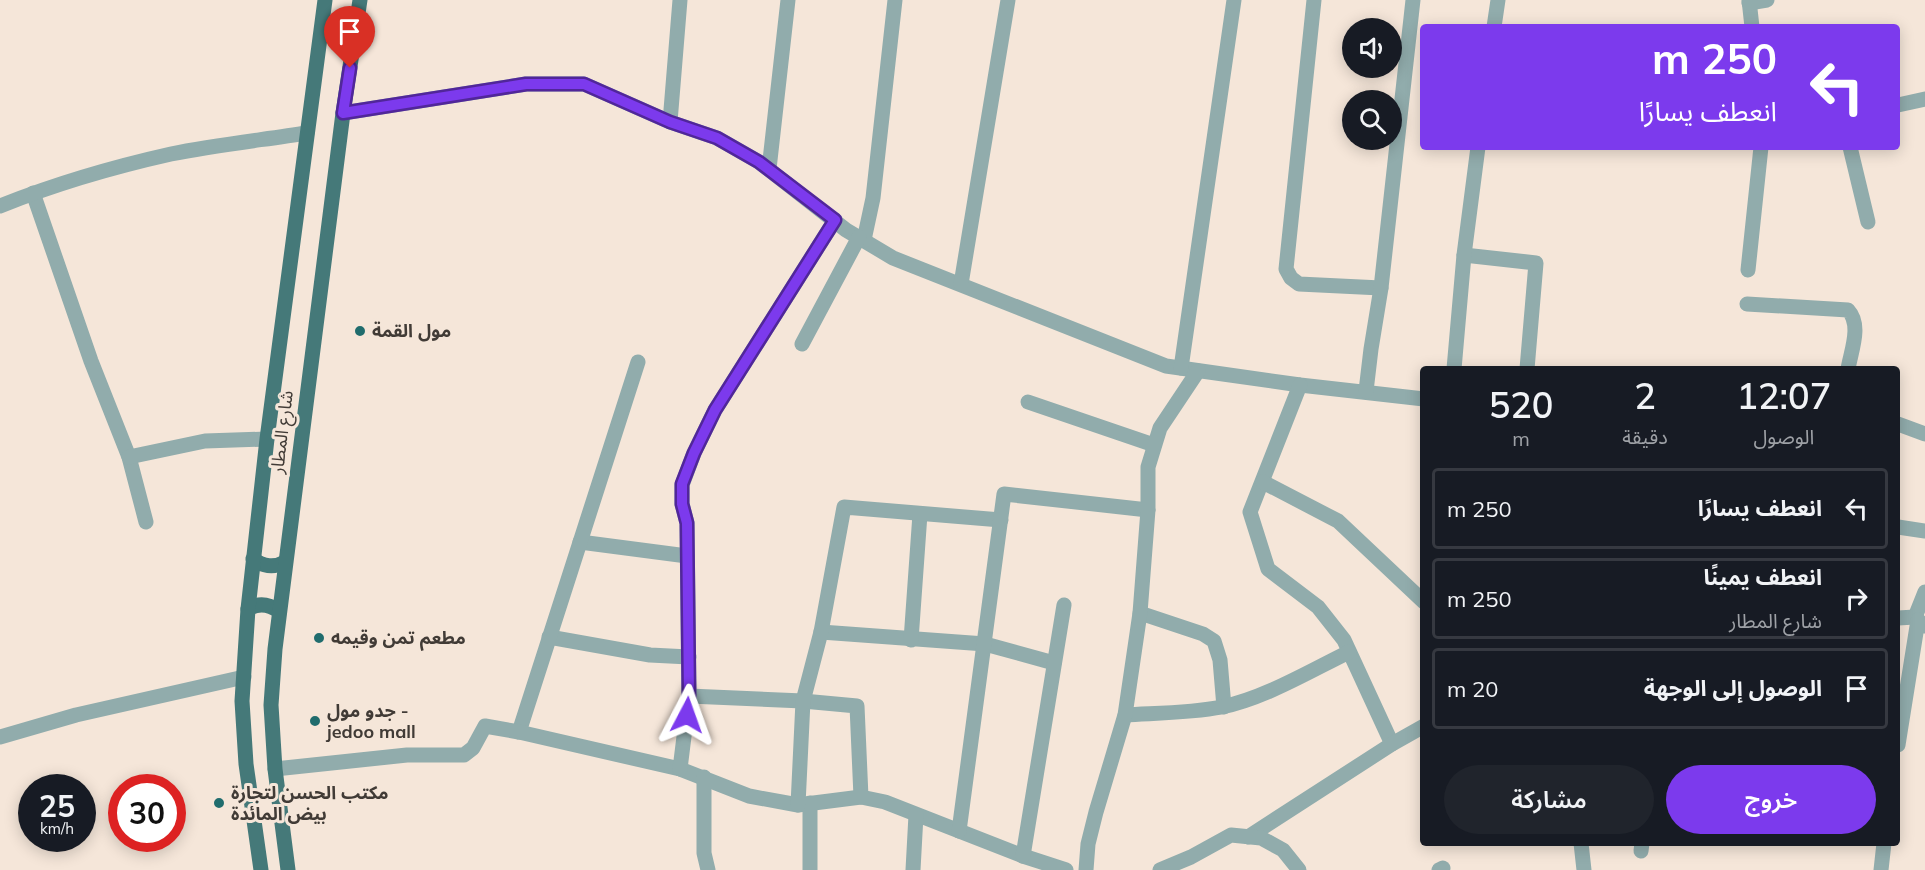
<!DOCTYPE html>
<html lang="ar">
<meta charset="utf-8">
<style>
body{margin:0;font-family:Mulish,"Noto Sans Arabic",sans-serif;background:#20242c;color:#f1f3f6;direction:rtl;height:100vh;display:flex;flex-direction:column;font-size:22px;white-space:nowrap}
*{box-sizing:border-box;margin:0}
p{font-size:20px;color:#9ea1a6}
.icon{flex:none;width:33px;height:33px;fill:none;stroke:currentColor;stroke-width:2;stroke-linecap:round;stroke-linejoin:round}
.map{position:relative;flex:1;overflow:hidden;direction:ltr}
.drawer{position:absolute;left:1420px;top:366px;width:480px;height:480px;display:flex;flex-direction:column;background:#171b24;border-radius:6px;box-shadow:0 3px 15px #0003;direction:rtl}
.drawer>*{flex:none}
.hud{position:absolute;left:1420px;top:24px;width:480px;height:126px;border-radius:6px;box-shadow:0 3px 15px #0003;direction:rtl;background:#7c3aed;color:#fff;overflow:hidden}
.controls{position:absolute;left:1342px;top:18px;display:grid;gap:12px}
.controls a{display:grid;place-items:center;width:60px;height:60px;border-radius:50%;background:#171b24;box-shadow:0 3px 15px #0003;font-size:30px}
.speed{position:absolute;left:18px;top:774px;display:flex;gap:12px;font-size:30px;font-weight:700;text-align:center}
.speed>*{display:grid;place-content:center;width:78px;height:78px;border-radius:50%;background:#171b24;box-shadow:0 3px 15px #0003;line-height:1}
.speed small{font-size:15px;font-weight:400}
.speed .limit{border:9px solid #d22;background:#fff;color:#111}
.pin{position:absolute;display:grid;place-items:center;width:51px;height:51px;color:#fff;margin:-62px -26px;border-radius:50% 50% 50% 0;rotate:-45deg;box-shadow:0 0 6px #0007}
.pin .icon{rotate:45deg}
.me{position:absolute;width:66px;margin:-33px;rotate:4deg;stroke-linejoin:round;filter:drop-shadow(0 0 4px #0008)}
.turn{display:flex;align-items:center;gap:21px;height:126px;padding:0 24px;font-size:27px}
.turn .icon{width:78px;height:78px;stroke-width:2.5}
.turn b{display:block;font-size:42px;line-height:51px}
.eta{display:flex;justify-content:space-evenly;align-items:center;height:102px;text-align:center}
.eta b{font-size:36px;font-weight:600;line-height:42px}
.primary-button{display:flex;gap:12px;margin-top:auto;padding:12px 24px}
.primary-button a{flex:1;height:69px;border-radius:36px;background:#7c3aed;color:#fff;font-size:24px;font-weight:600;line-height:69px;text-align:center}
.primary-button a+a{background:#20242c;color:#f1f3f6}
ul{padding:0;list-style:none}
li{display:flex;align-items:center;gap:18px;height:81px;margin:0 12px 9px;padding:0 12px;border:3px solid #363941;border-radius:6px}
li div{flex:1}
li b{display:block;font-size:22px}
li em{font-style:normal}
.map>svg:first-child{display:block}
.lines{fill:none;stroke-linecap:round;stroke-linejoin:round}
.street{stroke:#91acac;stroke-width:15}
.primary{stroke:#457979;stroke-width:15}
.route-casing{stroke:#51269a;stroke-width:15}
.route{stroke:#7c3aed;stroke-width:10}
.poi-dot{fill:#206c6d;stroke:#f5e6d9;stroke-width:2}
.labels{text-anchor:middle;stroke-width:6;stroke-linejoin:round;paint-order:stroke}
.poi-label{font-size:18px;font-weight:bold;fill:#413b36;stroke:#f5e6d9;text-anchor:start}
.street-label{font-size:18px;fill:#413b36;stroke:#f5e6d9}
</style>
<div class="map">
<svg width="1925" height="870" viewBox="0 0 1925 870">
<rect width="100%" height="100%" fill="#f5e6d9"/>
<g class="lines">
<!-- street -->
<g class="street">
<polyline points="1314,0 1286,269 1291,278 1299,284 1381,288"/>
<polyline points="1749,0 1752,27"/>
<polyline points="1749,3 1767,0"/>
<polyline points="1494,27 1498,0"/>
<polyline points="1898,105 1925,99"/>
<polyline points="343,113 526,84 584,84 670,122 717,138 759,162 846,230 893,258 1166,366 1300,385 1424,399"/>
<polyline points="670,122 680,0"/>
<polyline points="1850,147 1868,222"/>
<polyline points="769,169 788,0"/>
<polyline points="33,193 91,361 129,457 146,522"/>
<path d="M 0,206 C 55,184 113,167 171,154 C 215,145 262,140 307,133"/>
<polyline points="864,240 873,198 895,0"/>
<polyline points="1464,255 1536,263 1527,369"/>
<polyline points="1748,270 1761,147"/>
<polyline points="961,284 1008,0"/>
<path d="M 1747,304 L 1848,310 C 1862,325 1851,351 1848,369"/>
<polyline points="802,344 859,237"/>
<polyline points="1181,368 1234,0"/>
<polyline points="1454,369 1464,255 1478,147"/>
<polyline points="1300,385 1250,512 1268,569 1318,607 1344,640 1392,744"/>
<polyline points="1366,391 1371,349 1381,288 1413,0"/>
<polyline points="1028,402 1154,445"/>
<polyline points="1898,424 1925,434"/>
<polyline points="129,457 205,441 267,439"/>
<polyline points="1263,482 1338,521 1424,602"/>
<polyline points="1898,527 1925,531"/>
<polyline points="580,542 687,556"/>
<polyline points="1140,613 1203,634 1214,641 1220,660 1224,707"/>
<polyline points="1898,618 1915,617"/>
<polyline points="1924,626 1915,617 1925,592"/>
<polyline points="821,632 985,644 1054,663"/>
<polyline points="549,637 650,655 689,657"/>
<polyline points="911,640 920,514"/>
<polyline points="689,696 803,701 857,706 861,797"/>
<path d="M 1125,715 C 1158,713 1190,713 1222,707 C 1265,698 1310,671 1349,652"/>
<polyline points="519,732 638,362"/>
<polyline points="0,737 76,715 244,677"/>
<polyline points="1898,745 1918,620"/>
<polyline points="275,769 407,755 464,755 473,748 485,726 519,732 680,769 749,796 798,805 861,797 885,802 1023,856 1066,870"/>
<polyline points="680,769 689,696 687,523 682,504 682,485 694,453 715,410 835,220"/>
<polyline points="704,777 704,853 708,870"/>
<polyline points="810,803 810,870"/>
<polyline points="798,805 803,701 821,632 844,507 1001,520"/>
<polyline points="959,831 1004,494 1148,510"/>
<polyline points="1248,837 1392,744 1424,726"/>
<polyline points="1581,843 1584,870"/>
<polyline points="1641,851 1642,843"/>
<polyline points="1023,856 1064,605"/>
<polyline points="913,870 916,815"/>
<polyline points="1086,870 1088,844 1096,812 1125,715 1140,613 1148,510 1148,467 1160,428 1198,371"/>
<polyline points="1160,870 1191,857 1231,835 1261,838 1283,850 1299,870"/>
<polyline points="1439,870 1443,868"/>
<polyline points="1881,870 1884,843"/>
</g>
<!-- primary -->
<g class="primary">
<path d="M 253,559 C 264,567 274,568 285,562"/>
<path d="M 248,609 C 259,602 269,604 279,611"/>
<polyline points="261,870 246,764 242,701 248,609 267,439 325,0"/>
<polyline points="288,870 275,769 271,705 275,649 343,113 360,0"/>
</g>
</g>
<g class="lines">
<defs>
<polyline id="route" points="350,68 343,113 526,84 584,84 670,122 717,138 759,162 835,220 715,410 694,453 682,484 682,504 687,523 689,696 687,715"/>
</defs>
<!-- route casing -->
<use href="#route" class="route-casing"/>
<!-- route -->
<use href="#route" class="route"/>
</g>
<!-- markers -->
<g class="poi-dot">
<circle cx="360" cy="331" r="6"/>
<circle cx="319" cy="638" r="6"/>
<circle cx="315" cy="721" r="6"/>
<circle cx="219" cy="803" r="6"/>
</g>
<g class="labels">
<!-- poi labels -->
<g class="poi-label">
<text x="372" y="337">مول القمة</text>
<text x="331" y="644">مطعم تمن وقيمه</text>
<text x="327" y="717">جدو مول -<tspan x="327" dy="21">jedoo mall</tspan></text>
<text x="231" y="799">مكتب الحسن لتجارة<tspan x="231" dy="21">بيض المائدة</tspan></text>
</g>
<!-- street labels -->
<g class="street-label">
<text transform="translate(282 432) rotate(-83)" y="6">شارع المطار</text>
</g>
</g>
</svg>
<div class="controls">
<a><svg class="icon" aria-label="sound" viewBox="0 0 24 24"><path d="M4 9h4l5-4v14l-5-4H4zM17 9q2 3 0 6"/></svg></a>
<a><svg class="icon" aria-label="search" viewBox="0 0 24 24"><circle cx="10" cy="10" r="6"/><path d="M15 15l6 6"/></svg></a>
</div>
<div class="speed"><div>25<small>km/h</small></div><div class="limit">30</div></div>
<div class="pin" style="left:350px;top:68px;background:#d93025"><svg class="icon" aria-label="arrive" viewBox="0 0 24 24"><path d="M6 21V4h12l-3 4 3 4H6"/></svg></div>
<svg class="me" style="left:687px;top:715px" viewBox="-20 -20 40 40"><path d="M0-17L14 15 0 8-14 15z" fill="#7c3aed" stroke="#fff" stroke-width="4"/></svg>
<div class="hud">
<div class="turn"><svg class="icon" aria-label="left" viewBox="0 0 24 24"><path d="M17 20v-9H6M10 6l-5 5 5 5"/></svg><div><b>250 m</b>انعطف يسارًا</div></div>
</div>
<section class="drawer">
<div class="eta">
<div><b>12:07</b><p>الوصول</p></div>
<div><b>2</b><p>دقيقة</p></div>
<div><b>520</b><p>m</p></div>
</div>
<ul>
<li><svg class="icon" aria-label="left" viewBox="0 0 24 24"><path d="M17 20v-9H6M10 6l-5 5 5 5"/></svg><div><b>انعطف يسارًا</b></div><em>250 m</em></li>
<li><svg class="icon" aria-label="right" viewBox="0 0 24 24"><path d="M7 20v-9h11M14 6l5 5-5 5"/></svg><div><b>انعطف يمينًا</b><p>شارع المطار</p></div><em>250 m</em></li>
<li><svg class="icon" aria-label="arrive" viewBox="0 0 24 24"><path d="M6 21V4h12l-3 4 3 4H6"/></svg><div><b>الوصول إلى الوجهة</b></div><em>20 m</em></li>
</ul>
<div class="primary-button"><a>خروج</a><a>مشاركة</a></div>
</section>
</div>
